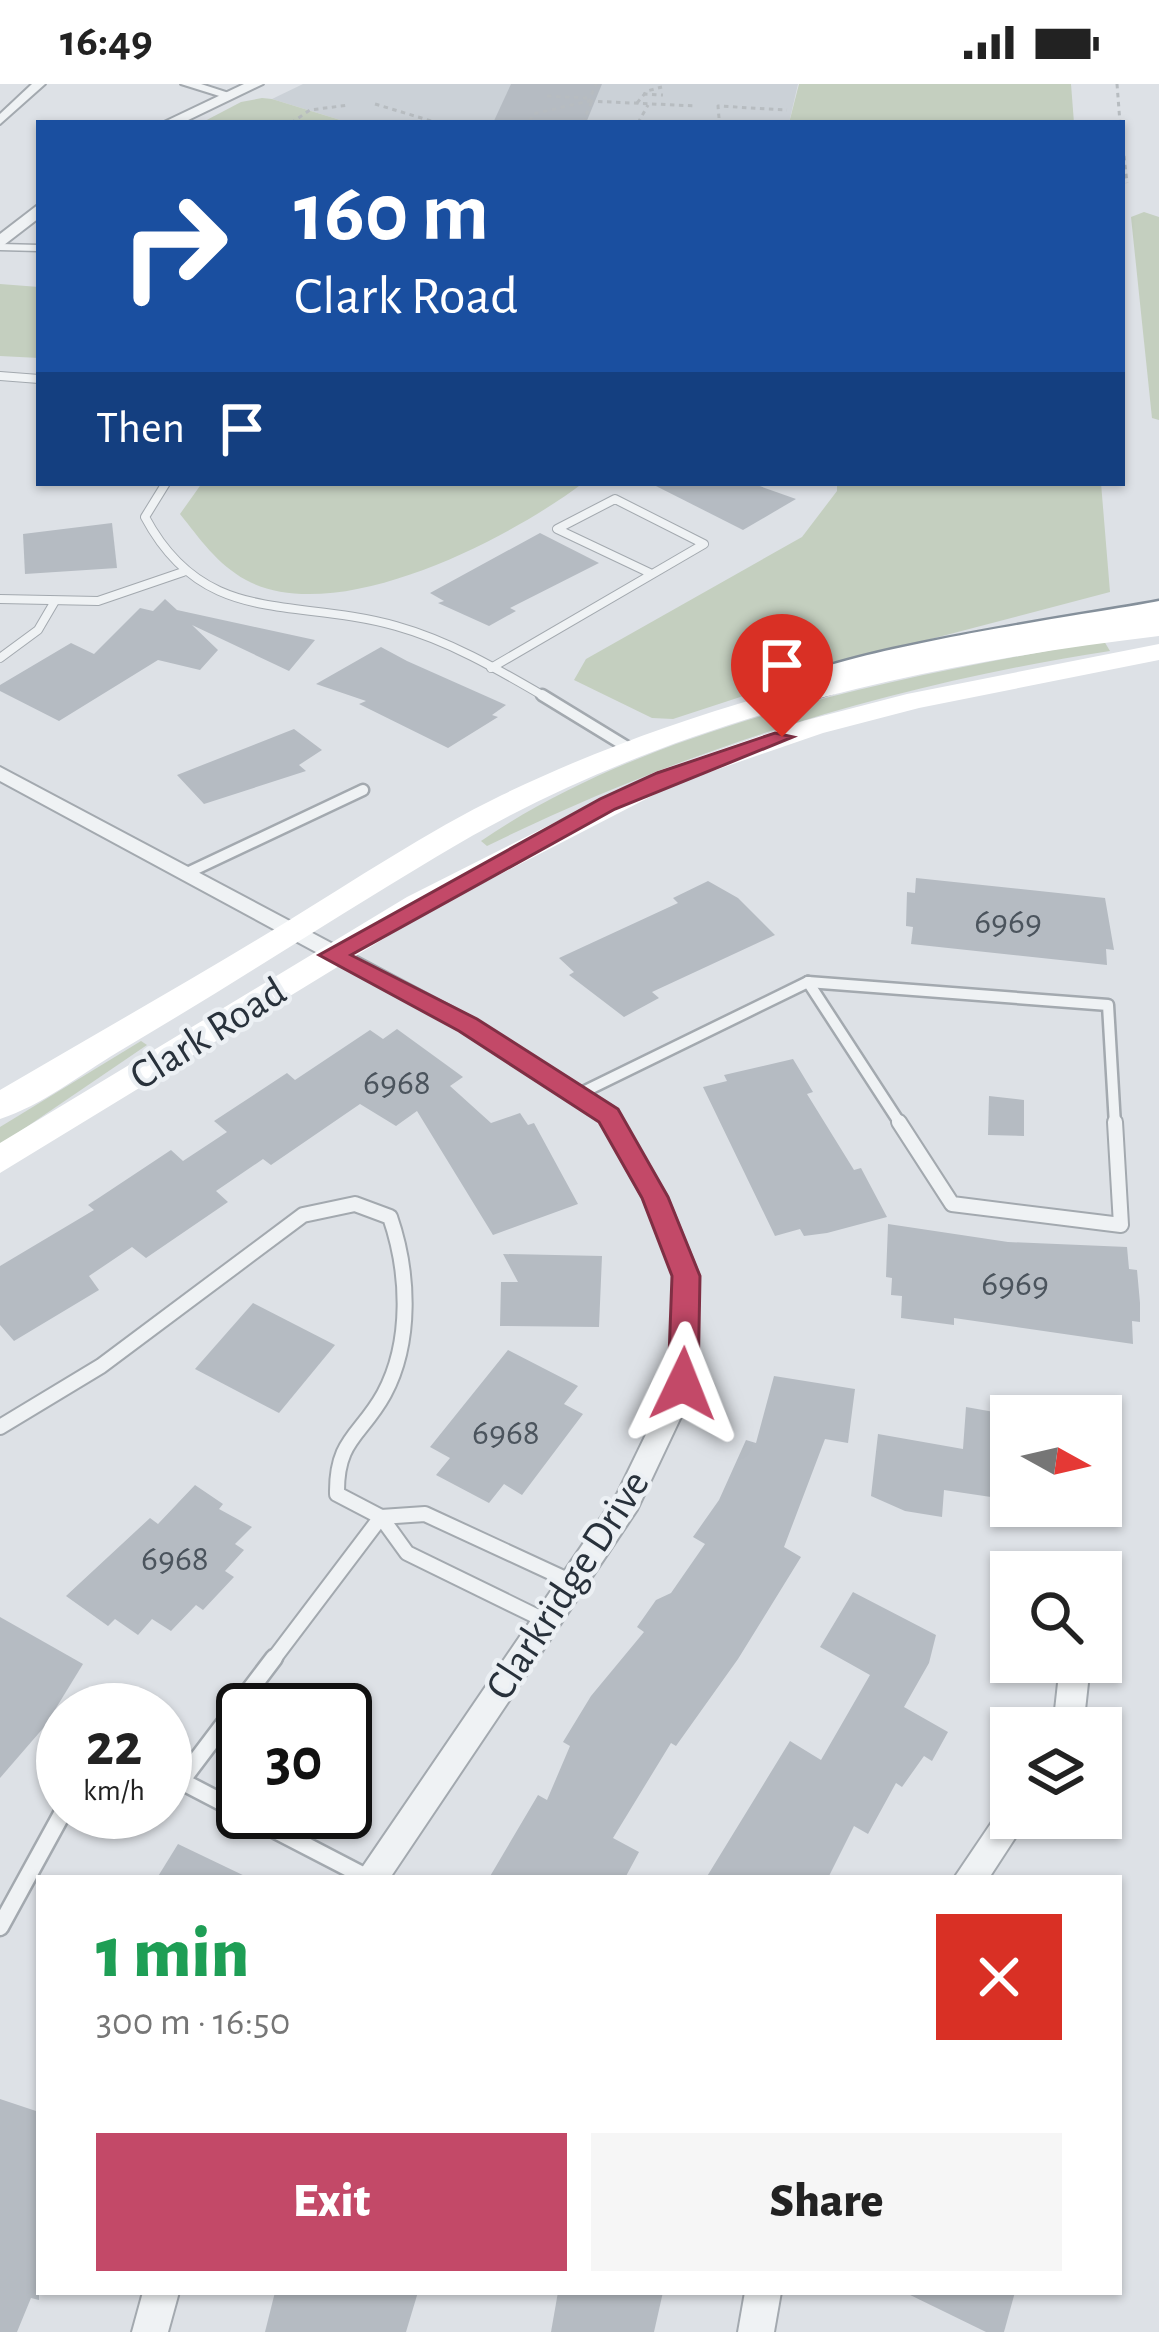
<!DOCTYPE html>
<meta charset="utf-8">
<style>
body{margin:0;font-family:"Alegreya Sans",sans-serif;background:#f6f6f6;color:#222;height:100vh;display:flex;flex-direction:column;font-size:45px;white-space:nowrap}
*{box-sizing:border-box;margin:0}
p{font-size:39px;color:#767676}
.icon{flex:none;width:66px;height:66px;fill:none;stroke:currentColor;stroke-width:2;stroke-linecap:round;stroke-linejoin:round}
.map{position:relative;flex:1;overflow:hidden}
.panel{position:absolute;left:36px;top:1791px;width:1086px;height:420px;display:flex;flex-direction:column;background:#fff;border-radius:0px;box-shadow:0 3px 9px #0004}
.panel>*{flex:none}
.guide{position:absolute;left:36px;top:36px;width:1089px;height:366px;border-radius:0px;box-shadow:0 3px 9px #0004;background:#1a4fa0;color:#fff;overflow:hidden}
.needle{width:78px;rotate:98deg}
.fabs{position:absolute;left:990px;top:1311px;display:grid;gap:24px}
.fabs a{display:grid;place-items:center;width:132px;height:132px;border-radius:0px;background:#fff;box-shadow:0 3px 9px #0004;font-size:60px}
.speed{position:absolute;left:36px;top:1599px;display:flex;gap:24px;font-size:60px;font-weight:700;text-align:center}
.speed>*{display:grid;place-content:center;width:156px;height:156px;border-radius:50%;background:#fff;box-shadow:0 3px 9px #0004;line-height:1}
.speed small{font-size:30px;font-weight:400}
.speed .limit{border:6px solid #111;border-radius:18px;background:#fff;color:#111}
.pin{position:absolute;display:grid;place-items:center;width:102px;height:102px;color:#fff;margin:-123px -51px;border-radius:50% 50% 50% 0;rotate:-45deg;box-shadow:0 0 12px #0007}
.pin .icon{rotate:45deg}
.me{position:absolute;width:132px;margin:-66px;rotate:2deg;stroke-linejoin:round;filter:drop-shadow(0 0 9px #0008)}
.turn{display:flex;align-items:center;gap:42px;height:252px;padding:0 60px;font-size:54px}
.turn .icon{width:156px;height:156px;stroke-width:2.5}
.turn b{display:block;font-size:84px;line-height:102px}
.then{display:flex;align-items:center;height:114px;padding:0 60px;background:#0003;gap:24px;font-size:45px}
.round{display:grid;place-items:center;flex:none;width:126px;height:126px;border-radius:0px;background:#f6f6f6}
.headline{display:flex;align-items:center;justify-content:space-between;height:204px;padding:0 60px}
h1{font-size:72px;font-weight:800;line-height:90px;color:#1e9e55}
.primary-button{display:flex;gap:24px;margin-top:auto;padding:24px 60px}
.primary-button a{flex:1;height:138px;border-radius:0px;background:#c34968;color:#fff;font-size:48px;font-weight:800;line-height:138px;text-align:center}
.primary-button a+a{background:#f6f6f6;color:#222}
.status{display:flex;justify-content:space-between;align-items:center;height:84px;padding:0 60px;background:#fff;direction:ltr}
.status svg{height:33px;fill:currentColor}
.map>svg:first-child{display:block}
.built{fill:#cbd1d7}
.green{fill:#c4cfbf}
.building{fill:#b5bbc2}
.lines{fill:none;stroke-linecap:round;stroke-linejoin:round}
.service-far4-casing{stroke:#a3a9af;stroke-width:9}
.service-far3-casing{stroke:#a3a9af;stroke-width:10}
.service-far2-casing{stroke:#a3a9af;stroke-width:15}
.service-far1-casing{stroke:#a3a9af;stroke-width:18}
.service-casing{stroke:#a3a9af;stroke-width:21}
.minor-casing{stroke:#a3a9af;stroke-width:4}
.tertiary-casing{stroke:#a3a9af;stroke-width:4}
.motorway-casing{stroke:#85909b;stroke-width:5}
.path{stroke:#b7bcc0;stroke-width:3;stroke-dasharray:4.5 4.5;stroke-linecap:butt}
.service-far4{stroke:#eff2f4;stroke-width:6}
.service-far3{stroke:#eff2f4;stroke-width:8}
.service-far2{stroke:#eff2f4;stroke-width:10}
.service-far1{stroke:#eff2f4;stroke-width:14}
.service{stroke:#eff2f4;stroke-width:16}
.minor{fill:#eff2f4;fill-rule:evenodd}
.tertiary{fill:#eff2f4;fill-rule:evenodd}
.secondary{fill:#fff;fill-rule:evenodd}
.motorway{fill:#fff;fill-rule:evenodd}
.route{fill:#c34968;stroke:#7f2f44;stroke-width:3}
.labels{text-anchor:middle;stroke-width:9;stroke-linejoin:round;paint-order:stroke}
.number-label{font-size:36px;fill:#4b545d}
.street-label{font-size:42px;fill:#28313b;stroke:#ecf0f4}
</style>
<div class="status"><b>16:49</b><svg viewBox="0 0 49 12"><path d="M0 12V9h3v3zM5 12V6h3v6zM10 12V3h3v9zM15 12V0h3v12zM26 1h20v11H26zM47 4h2v5h-2z"/></svg></div>
<div class="map">
<svg width="1159" height="2248" viewBox="0 0 1159 2248">
<rect width="100%" height="100%" fill="#dde1e6"/>
<!-- built -->
<polygon class="built" points="303,0 798,0 789,39 350,39 272,15"/>
<!-- green -->
<g class="green">
<polygon points="799,0 1071,0 1074,39 789,39"/>
<polygon points="262,14 272,15 350,39 201,39 241,18"/>
<polygon points="1144,128 1159,133 1159,336 1152,334 1131,133"/>
<polygon points="0,200 39,203 39,274 0,272"/>
<path d="M 202,399 L 583,399 C 509,455 336,545 246,496 C 217,480 200,455 180,430 Z"/>
<polygon points="837,399 1101,399 1110,508 866,572 673,635 652,634 574,596 586,575 802,453 837,407"/>
<path d="M 1104,557 L 1110,567 C 890,601 687,664 487,762 L 481,757 C 653,639 908,591 1104,557 Z"/>
<polygon points="141,957 147,961 0,1061 0,1043"/>
</g>
<!-- building -->
<g class="building">
<polygon points="511,0 602,0 586,39 493,39"/>
<polygon points="650,399 751,399 796,415 743,446"/>
<polygon points="112,439 117,484 25,490 23,450"/>
<polygon points="540,449 599,479 510,524 516,527 489,542 438,519 444,517 430,509"/>
<polygon points="165,515 177,526 315,556 289,587 192,541 218,566 200,586 158,576 59,637 0,607 0,601 71,559 94,570 140,524 153,527"/>
<polygon points="381,563 407,577 506,621 492,631 498,633 448,664 359,620 366,617 316,600"/>
<polygon points="294,645 322,666 299,681 306,687 204,720 177,691"/>
<polygon points="916,794 1105,814 1114,866 1106,865 1107,881 911,860 913,843 906,842 907,808 915,809"/>
<polygon points="708,797 738,814 775,851 652,908 659,914 624,933 569,891 574,888 559,874 678,819 673,814"/>
<polygon points="397,945 463,993 450,1002 491,1039 520,1029 528,1041 534,1039 578,1120 493,1151 417,1027 396,1042 360,1020 271,1081 263,1075 216,1107 228,1118 146,1174 132,1163 89,1192 99,1206 14,1257 0,1241 0,1182 94,1126 88,1121 171,1066 183,1077 227,1048 214,1037 287,989 295,996 370,946 383,955"/>
<polygon points="793,975 813,1008 807,1010 854,1086 861,1084 887,1133 827,1149 804,1152 800,1145 775,1152 703,1003 727,997 724,991"/>
<polygon points="989,1012 1024,1016 1024,1052 988,1051"/>
<polygon points="888,1140 1008,1158 1127,1163 1129,1185 1137,1186 1140,1219 1140,1238 1132,1237 1133,1260 954,1234 954,1241 901,1234 902,1212 891,1211 892,1194 886,1193"/>
<polygon points="503,1170 602,1172 599,1243 500,1242 501,1198 518,1198"/>
<polygon points="253,1219 335,1261 279,1329 195,1285"/>
<polygon points="508,1266 578,1302 564,1320 583,1330 522,1411 504,1400 489,1419 436,1391 450,1374 430,1363"/>
<polygon points="774,1292 855,1305 848,1359 825,1355 784,1463 801,1473 738,1575 676,1662 671,1659 613,1754 639,1768 625,1794 489,1794 538,1711 547,1716 570,1662 563,1658 591,1612 644,1548 637,1543 656,1516 671,1509 705,1460 693,1453 719,1416 746,1356 756,1359"/>
<polygon points="966,1323 1011,1331 1011,1416 944,1406 942,1433 905,1427 871,1412 878,1350 963,1365"/>
<polygon points="195,1401 223,1420 219,1425 252,1443 235,1460 244,1466 225,1487 234,1493 203,1526 196,1521 171,1547 152,1535 138,1551 115,1535 108,1542 66,1512 150,1434 158,1440"/>
<polygon points="853,1508 936,1551 929,1579 904,1623 948,1648 932,1677 924,1672 902,1703 896,1699 868,1750 854,1742 828,1794 706,1794 790,1657 821,1676 870,1591 820,1563"/>
<polygon points="0,1533 83,1580 45,1642 0,1694"/>
<polygon points="178,1760 249,1794 157,1794"/>
<polygon points="0,2015 39,2028 39,2216 31,2214 17,2248 0,2248"/>
<polygon points="275,2208 418,2208 406,2248 265,2248"/>
<polygon points="558,2208 663,2208 654,2248 551,2248"/>
<polygon points="904,2208 1015,2208 1004,2248 986,2248"/>
</g>
<g class="lines">
<defs>
<polyline id="service-far4" points="0,163 39,164"/>
<g id="service-far3">
<polyline points="0,292 39,295"/>
<path d="M 166,399 L 145,433 C 204,544 293,513 396,542 C 450,557 499,586 547,614"/>
<polyline points="0,515 98,517 183,488"/>
<polyline points="0,574 38,546 55,517"/>
<polyline points="491,584 704,460 615,415 557,445 652,490"/>
</g>
<g id="service-far2">
<polyline points="542,611 632,666"/>
<polyline points="185,790 363,706"/>
<polyline points="808,898 1108,921 1115,1041"/>
<polyline points="808,898 901,1041"/>
<polyline points="577,1011 808,898"/>
</g>
<g id="service-far1">
<polyline points="899,1038 952,1120 1121,1141 1115,1038"/>
<path d="M 0,1343 L 101,1282 L 303,1131 L 355,1120 L 390,1133 C 409,1188 412,1258 384,1310 C 361,1352 336,1355 337,1410 L 381,1433 L 407,1469 L 546,1537"/>
<polyline points="272,1577 381,1433 425,1430 572,1498"/>
</g>
<g id="service">
<polyline points="165,1694 181,1697 368,1794"/>
<polyline points="181,1697 274,1574"/>
<polyline points="0,1843 63,1728"/>
</g>
<g id="minor">
<polygon points="32,0 45,0 0,40 0,30"/>
<polygon points="181,0 201,0 235,11 229,15"/>
<polygon points="0,683 476,936 616,1025 667,1113 699,1192 696,1301 637,1426 390,1794 355,1794 617,1410 670,1301 675,1192 643,1114 600,1037 460,946 0,697"/>
<polygon points="1051,1578 1079,1578 1088,1599 1083,1644 1053,1644 1058,1599"/>
<polygon points="1011,1720 1011,1734 1028,1734 989,1794 954,1794 1002,1723"/>
<polygon points="143,2208 179,2208 168,2248 132,2248"/>
<polygon points="745,2208 781,2208 774,2248 738,2248"/>
</g>
<g id="tertiary">
<polygon points="244,0 263,0 182,39 162,39"/>
<polygon points="39,120 39,134 0,164 0,150"/>
</g>
<path id="motorway" d="M 1159,517 L 1159,537 L 913,582 L 770,628 L 753,618 C 788,570 1088,531 1159,517 Z"/>
</defs>
<!-- service-far4 casing -->
<use href="#service-far4" class="service-far4-casing"/>
<!-- service-far3 casing -->
<use href="#service-far3" class="service-far3-casing"/>
<!-- service-far2 casing -->
<use href="#service-far2" class="service-far2-casing"/>
<!-- service-far1 casing -->
<use href="#service-far1" class="service-far1-casing"/>
<!-- service casing -->
<use href="#service" class="service-casing"/>
<!-- minor casing -->
<use href="#minor" class="minor-casing"/>
<!-- tertiary casing -->
<use href="#tertiary" class="tertiary-casing"/>
<!-- motorway casing -->
<use href="#motorway" class="motorway-casing"/>
<!-- path -->
<g class="path">
<polyline points="1117,0 1120,39"/>
<polyline points="643,10 663,11"/>
<polyline points="547,12 587,14"/>
<polyline points="589,17 696,22"/>
<polyline points="637,19 647,7 662,3"/>
<polyline points="375,20 438,39"/>
<polyline points="719,34 718,22 787,26"/>
<polyline points="530,37 533,30 589,17 596,0"/>
<polyline points="291,39 310,26 349,21"/>
<polyline points="583,39 592,17"/>
<polyline points="638,39 648,21"/>
<polyline points="1122,54 1127,99"/>
</g>
<!-- service-far4 -->
<use href="#service-far4" class="service-far4"/>
<!-- service-far3 -->
<use href="#service-far3" class="service-far3"/>
<!-- service-far2 -->
<use href="#service-far2" class="service-far2"/>
<!-- service-far1 -->
<use href="#service-far1" class="service-far1"/>
<!-- service -->
<use href="#service" class="service"/>
<!-- minor -->
<use href="#minor" class="minor"/>
<!-- tertiary -->
<use href="#tertiary" class="tertiary"/>
<!-- secondary -->
<g class="secondary">
<path d="M 1159,536 L 1159,552 C 907,582 655,640 436,773 C 329,837 225,905 118,968 C 81,990 41,1022 0,1035 L 0,1006 C 94,951 189,897 283,840 C 355,796 426,748 502,711 C 709,611 933,563 1159,536 Z"/>
<polygon points="1159,560 1159,576 919,624 823,649 675,700 429,827 0,1089 0,1059 407,813 655,688 803,637 907,610"/>
</g>
<!-- motorway -->
<use href="#motorway" class="motorway"/>
</g>
<!-- route -->
<polygon class="route" points="775,649 793,653 615,725 351,871 477,935 618,1025 668,1113 700,1192 698,1300 683,1313 668,1300 672,1192 642,1114 599,1038 459,947 319,871 600,715 657,689"/>
<g class="labels">
<!-- number labels -->
<g class="number-label">
<text x="1008" y="849">6969</text>
<text x="397" y="1010">6968</text>
<text x="1015" y="1211">6969</text>
<text x="506" y="1360">6968</text>
<text x="175" y="1486">6968</text>
</g>
<!-- street labels -->
<g class="street-label">
<text transform="translate(207 948) rotate(-32)" y="15">Clark Road</text>
<text transform="translate(566 1500) rotate(-57)" y="15">Clarkridge Drive</text>
</g>
</g>
</svg>
<div class="fabs">
<a><svg class="needle" viewBox="-14 -14 28 28"><path d="M0-13l5 13h-10z" fill="#e53935"/><path d="M0 13l5-13h-10z" fill="#767676"/></svg></a>
<a><svg class="icon" aria-label="search" viewBox="0 0 24 24"><circle cx="10" cy="10" r="6"/><path d="M15 15l6 6"/></svg></a>
<a><svg class="icon" aria-label="layers" viewBox="0 0 24 24"><path d="M12 4l9 5-9 5-9-5zM3 14l9 5 9-5"/></svg></a>
</div>
<div class="speed"><div>22<small>km/h</small></div><div class="limit">30</div></div>
<div class="pin" style="left:782px;top:653px;background:#d93025"><svg class="icon" aria-label="arrive" viewBox="0 0 24 24"><path d="M6 21V4h12l-3 4 3 4H6"/></svg></div>
<svg class="me" style="left:683px;top:1300px" viewBox="-20 -20 40 40"><path d="M0-17L14 15 0 8-14 15z" fill="#c34968" stroke="#fff" stroke-width="4"/></svg>
<div class="guide">
<div class="turn"><svg class="icon" aria-label="right" viewBox="0 0 24 24"><path d="M7 20v-9h11M14 6l5 5-5 5"/></svg><div><b>160 m</b>Clark Road</div></div>
<div class="then">Then<svg class="icon" aria-label="arrive" viewBox="0 0 24 24"><path d="M6 21V4h12l-3 4 3 4H6"/></svg></div>
</div>
<section class="panel">
<div class="headline"><div><h1>1 min</h1><p>300 m · 16:50</p></div><a class="round" style="background:#d93025;color:#fff"><svg class="icon" aria-label="close" viewBox="0 0 24 24"><path d="M6 6l12 12M18 6L6 18"/></svg></a></div>
<div class="primary-button"><a>Exit</a><a>Share</a></div>
</section>
</div>
